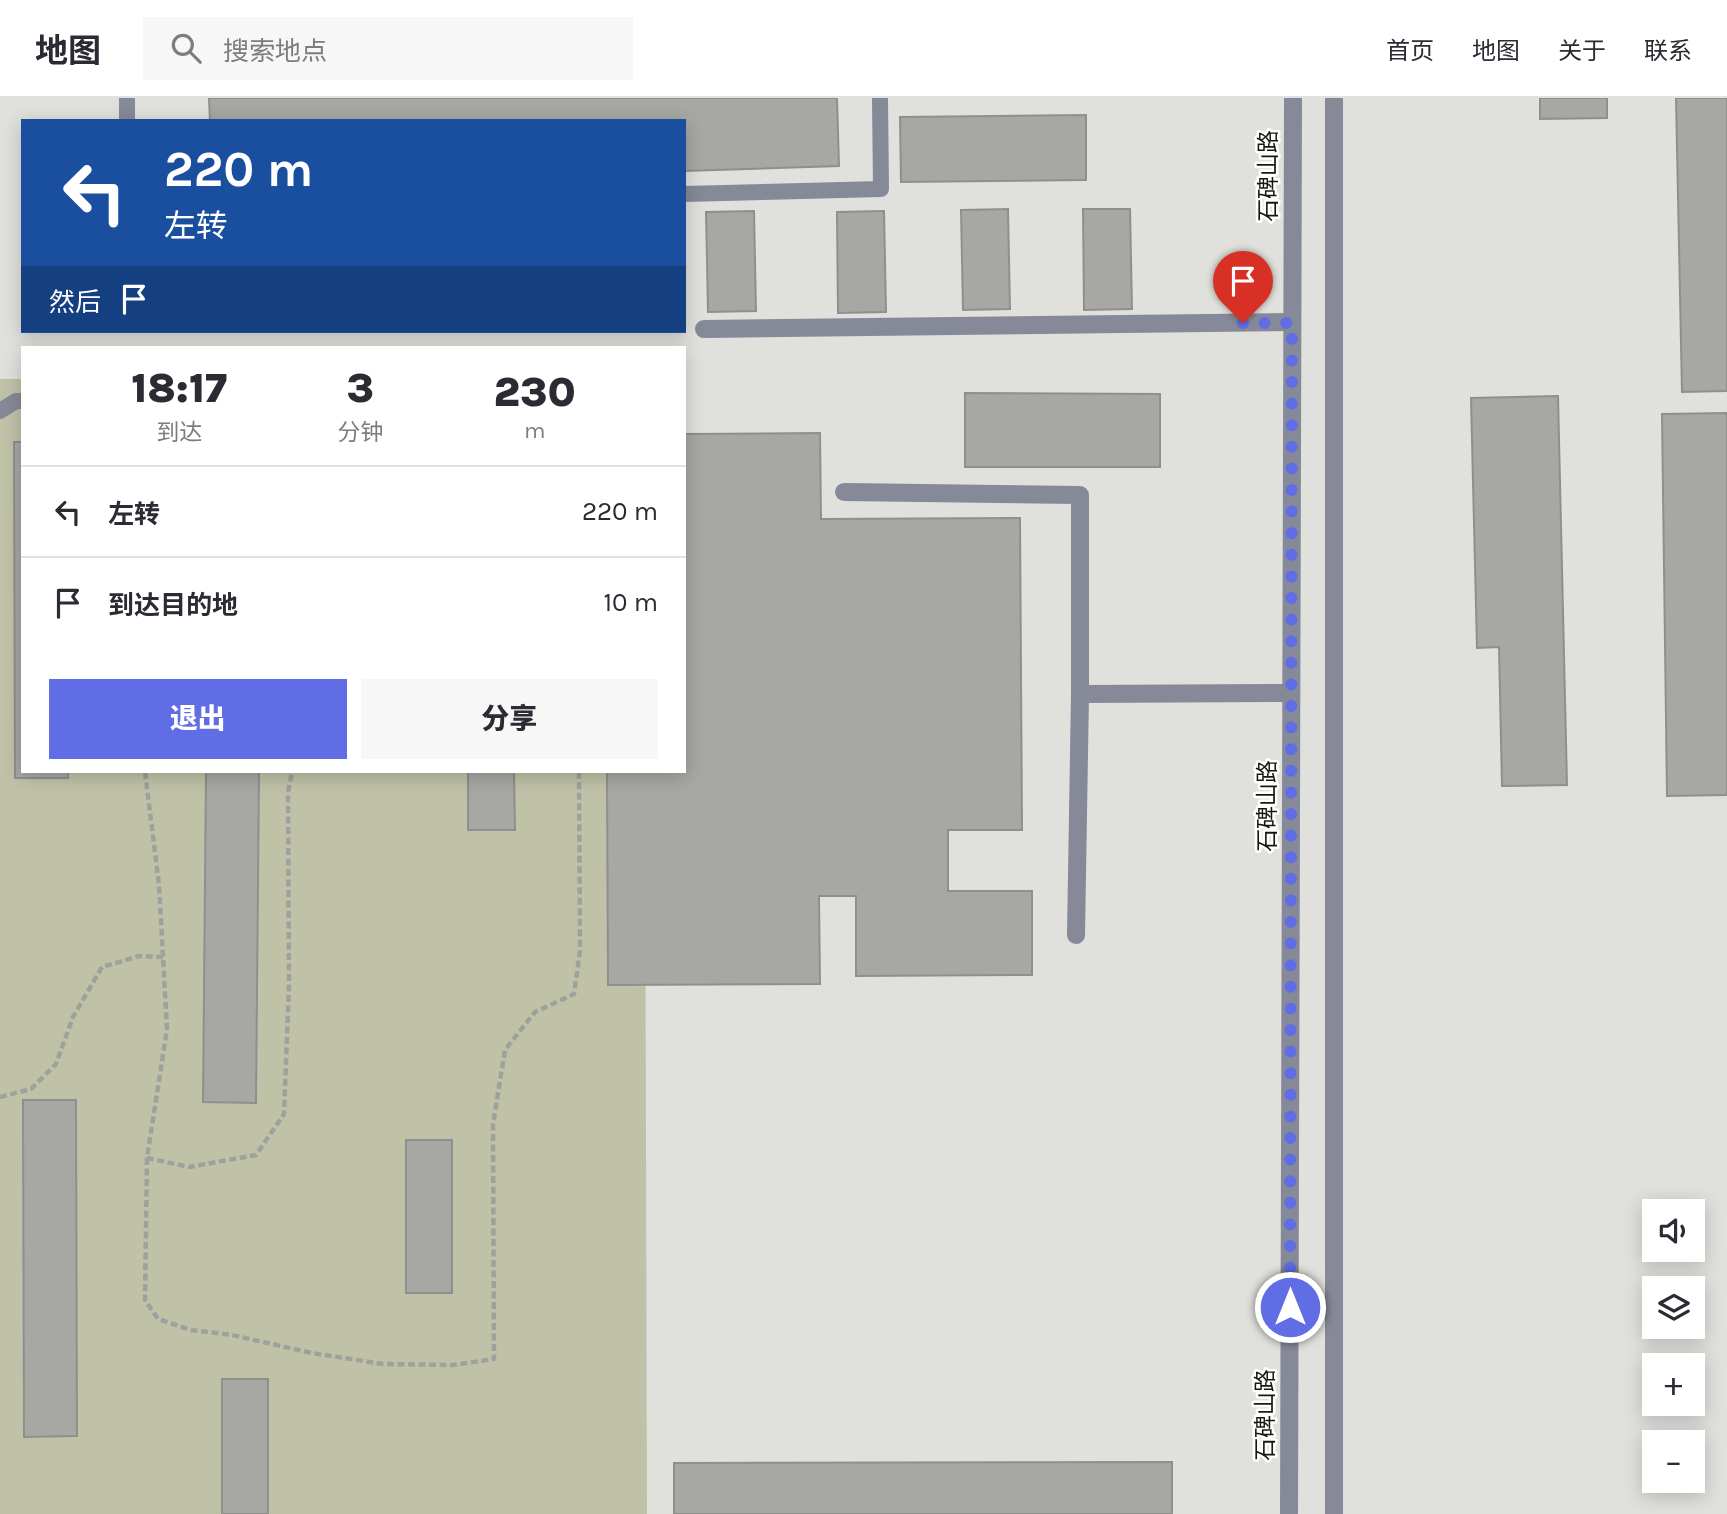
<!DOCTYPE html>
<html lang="zh">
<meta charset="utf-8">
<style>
body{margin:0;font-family:Karla,"Noto Sans SC",sans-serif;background:#f7f7f7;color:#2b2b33;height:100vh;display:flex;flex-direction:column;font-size:26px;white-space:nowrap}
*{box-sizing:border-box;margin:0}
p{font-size:23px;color:#7c7c81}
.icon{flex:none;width:38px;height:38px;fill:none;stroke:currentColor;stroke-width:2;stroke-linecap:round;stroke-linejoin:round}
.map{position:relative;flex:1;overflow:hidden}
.side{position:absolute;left:21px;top:248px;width:665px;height:427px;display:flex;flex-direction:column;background:#fff;border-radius:0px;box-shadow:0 4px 18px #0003}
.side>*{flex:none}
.banner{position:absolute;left:21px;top:21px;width:665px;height:214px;border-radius:0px;box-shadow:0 4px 18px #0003;background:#1a4fa0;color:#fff;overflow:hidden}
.buttons{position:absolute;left:1642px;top:1101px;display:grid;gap:14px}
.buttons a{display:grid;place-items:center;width:63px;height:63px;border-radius:0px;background:#fff;box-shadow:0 4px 18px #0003;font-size:35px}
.pin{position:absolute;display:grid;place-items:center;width:60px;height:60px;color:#fff;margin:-72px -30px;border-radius:50% 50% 50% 0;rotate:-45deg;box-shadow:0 0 7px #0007}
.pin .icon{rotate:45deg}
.me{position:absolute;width:77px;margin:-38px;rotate:0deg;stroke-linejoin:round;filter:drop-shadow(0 0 5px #0008)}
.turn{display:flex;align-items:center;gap:24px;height:147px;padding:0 28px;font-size:32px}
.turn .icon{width:91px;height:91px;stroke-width:2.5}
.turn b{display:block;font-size:49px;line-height:60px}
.then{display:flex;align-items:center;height:66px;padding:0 28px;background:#0003;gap:14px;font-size:26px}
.eta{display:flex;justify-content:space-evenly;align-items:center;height:119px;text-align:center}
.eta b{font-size:42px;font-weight:800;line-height:49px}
.action{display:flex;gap:14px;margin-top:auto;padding:14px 28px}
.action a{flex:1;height:80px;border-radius:0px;background:#606de5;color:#fff;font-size:28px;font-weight:800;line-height:80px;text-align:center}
.action a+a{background:#f7f7f7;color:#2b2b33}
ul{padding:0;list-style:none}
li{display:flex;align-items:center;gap:21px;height:91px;padding:0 28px;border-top:2px solid #e1e1e2}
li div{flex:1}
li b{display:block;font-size:26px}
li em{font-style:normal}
header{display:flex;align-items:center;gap:42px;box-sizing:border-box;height:98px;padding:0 35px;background:#fff;border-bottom:2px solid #e1e1e2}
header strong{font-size:33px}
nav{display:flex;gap:38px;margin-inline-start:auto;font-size:24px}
.search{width:490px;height:63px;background:#f7f7f7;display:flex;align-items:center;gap:18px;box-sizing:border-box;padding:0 24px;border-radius:0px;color:#7c7c81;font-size:26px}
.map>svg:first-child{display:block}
.green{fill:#c0c2a8}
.building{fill:#a7a7a4;stroke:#8f8f8d;stroke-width:2}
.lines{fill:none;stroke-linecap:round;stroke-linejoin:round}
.path{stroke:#a0a09d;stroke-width:4.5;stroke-dasharray:7 3.5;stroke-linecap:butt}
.service{stroke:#868997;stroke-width:16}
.minor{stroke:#868997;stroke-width:18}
.tertiary{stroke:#868997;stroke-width:18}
.route{stroke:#606de5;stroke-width:12;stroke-dasharray:0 21.6}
.labels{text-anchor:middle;stroke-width:5;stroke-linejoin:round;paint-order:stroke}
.street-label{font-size:23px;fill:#161615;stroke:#fffffe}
</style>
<header>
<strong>地图</strong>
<div class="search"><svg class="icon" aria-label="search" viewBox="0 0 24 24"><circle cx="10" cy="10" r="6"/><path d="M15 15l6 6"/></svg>搜索地点</div>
<nav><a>首页</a><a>地图</a><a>关于</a><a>联系</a></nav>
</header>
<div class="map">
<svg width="1727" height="1416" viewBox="0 0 1727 1416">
<rect width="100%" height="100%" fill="#e0e0dd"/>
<!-- green -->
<polygon class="green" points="0,281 23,281 23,674 645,674 647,1416 0,1416"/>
<!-- building -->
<g class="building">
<polygon points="209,0 837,0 839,68 684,73 684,23 210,23"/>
<polygon points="1540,0 1607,0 1607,20 1540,21"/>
<polygon points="1676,0 1727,0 1727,293 1682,294"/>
<polygon points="1086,17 1086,82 901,84 900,19"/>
<polygon points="1008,111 1010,211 963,212 961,112"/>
<polygon points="1083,111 1130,111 1132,211 1084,212"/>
<polygon points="754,113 756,213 708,214 706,114"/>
<polygon points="884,113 886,214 838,215 837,114"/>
<polygon points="965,295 1160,296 1160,369 965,369"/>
<polygon points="1558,298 1567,687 1502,688 1499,549 1477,550 1471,300"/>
<polygon points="1727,315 1727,697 1667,698 1662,316"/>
<polygon points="820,335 821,421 1020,420 1022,732 948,732 948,793 1032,793 1032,877 856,878 856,798 819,798 820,886 608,887 607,674 684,674 684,336"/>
<polygon points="14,344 23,344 23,674 68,674 68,680 15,680"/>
<polygon points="206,674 259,674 256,1005 203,1004"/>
<polygon points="468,674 514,674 515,732 468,732"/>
<polygon points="23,1002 76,1002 77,1338 24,1339"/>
<rect x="406" y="1042" width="46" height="153"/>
<rect x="222" y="1281" width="46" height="135"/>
<polygon points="1172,1364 1172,1416 674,1416 674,1365"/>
</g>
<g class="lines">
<!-- path -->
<g class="path">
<polyline points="145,674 159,787 167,931 147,1060 189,1069 256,1057 284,1016 289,888 288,694 292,674"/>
<polyline points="0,999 31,991 56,966 73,919 102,869 139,858 163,859"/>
<polyline points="147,1060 145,1202 158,1221 191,1232 232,1237 312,1255 383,1266 453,1267 494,1261 493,1026 505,952 535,914 574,896 580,853 579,674"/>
</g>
<!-- service -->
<g class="service">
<polyline points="127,0 127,23"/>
<polyline points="684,96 881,91 880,0"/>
<polyline points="0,313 16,303 23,303"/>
</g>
<!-- minor -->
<g class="minor">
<polyline points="704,231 1292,224"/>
<polyline points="844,394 1080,397 1080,596"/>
<polyline points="1076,837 1080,596 1291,595"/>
</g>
<!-- tertiary -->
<g class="tertiary">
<polyline points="1289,1416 1293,0"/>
<polyline points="1334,1416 1334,0"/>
</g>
</g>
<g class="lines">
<!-- route -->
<polyline class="route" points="1243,225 1292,225 1290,1209"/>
</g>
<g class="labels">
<!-- street labels -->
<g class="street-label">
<text transform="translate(1268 78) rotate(-90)" y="8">石碑山路</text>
<text transform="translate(1267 708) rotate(-90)" y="8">石碑山路</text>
<text transform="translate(1265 1317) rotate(-90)" y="8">石碑山路</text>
</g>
</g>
</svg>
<div class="buttons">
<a><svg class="icon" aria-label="sound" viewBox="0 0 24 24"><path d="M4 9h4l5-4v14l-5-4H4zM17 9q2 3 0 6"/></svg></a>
<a><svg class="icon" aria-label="layers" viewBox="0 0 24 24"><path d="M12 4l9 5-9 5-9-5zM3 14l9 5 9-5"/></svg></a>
<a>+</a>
<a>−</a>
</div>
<div class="pin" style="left:1243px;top:225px;background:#d93025"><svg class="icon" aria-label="arrive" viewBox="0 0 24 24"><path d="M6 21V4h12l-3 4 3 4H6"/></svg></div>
<svg class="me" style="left:1290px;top:1209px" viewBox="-20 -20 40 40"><circle r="17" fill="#606de5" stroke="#fff" stroke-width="3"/><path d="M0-11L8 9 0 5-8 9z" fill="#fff"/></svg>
<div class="banner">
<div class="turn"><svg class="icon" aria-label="left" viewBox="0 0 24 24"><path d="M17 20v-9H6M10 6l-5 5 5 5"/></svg><div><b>220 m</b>左转</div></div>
<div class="then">然后<svg class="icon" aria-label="arrive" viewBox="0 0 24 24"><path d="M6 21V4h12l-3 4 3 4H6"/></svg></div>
</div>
<section class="side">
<div class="eta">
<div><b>18:17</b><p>到达</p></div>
<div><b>3</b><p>分钟</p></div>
<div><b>230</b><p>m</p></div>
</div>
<ul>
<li><svg class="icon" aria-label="left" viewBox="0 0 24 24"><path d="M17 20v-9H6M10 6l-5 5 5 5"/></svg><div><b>左转</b></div><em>220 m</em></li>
<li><svg class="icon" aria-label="arrive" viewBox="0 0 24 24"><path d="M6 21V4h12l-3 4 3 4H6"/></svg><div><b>到达目的地</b></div><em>10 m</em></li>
</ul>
<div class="action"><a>退出</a><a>分享</a></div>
</section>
</div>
